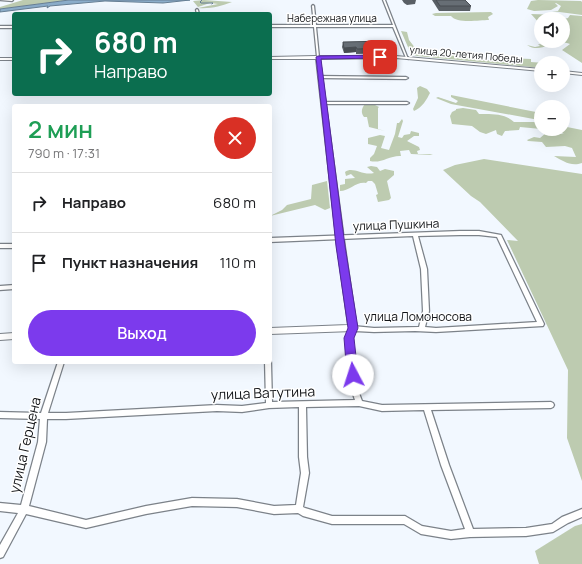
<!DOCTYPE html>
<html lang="ru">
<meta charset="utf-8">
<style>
body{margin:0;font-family:Manrope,sans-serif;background:#f2f2f2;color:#202124;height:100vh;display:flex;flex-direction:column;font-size:15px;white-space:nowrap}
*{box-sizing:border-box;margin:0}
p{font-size:13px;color:#757577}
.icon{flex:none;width:22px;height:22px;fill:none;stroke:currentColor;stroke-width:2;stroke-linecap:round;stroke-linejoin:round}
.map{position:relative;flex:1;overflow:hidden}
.panel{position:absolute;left:12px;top:104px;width:260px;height:260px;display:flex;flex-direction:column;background:#fff;border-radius:4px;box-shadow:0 4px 16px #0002}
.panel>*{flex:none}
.banner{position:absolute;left:12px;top:12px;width:260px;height:84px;border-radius:4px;box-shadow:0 4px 16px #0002;background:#0b6e4f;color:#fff;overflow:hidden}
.buttons{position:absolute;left:534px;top:12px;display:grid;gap:8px}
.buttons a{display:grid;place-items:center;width:36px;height:36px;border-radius:50%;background:#fff;box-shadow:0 4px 16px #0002;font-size:20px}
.pin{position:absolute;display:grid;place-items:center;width:34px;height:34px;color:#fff;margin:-17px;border-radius:8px;box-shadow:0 2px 6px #0006}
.me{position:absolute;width:44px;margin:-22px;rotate:355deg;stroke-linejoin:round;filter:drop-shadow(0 0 3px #0008)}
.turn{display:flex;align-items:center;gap:14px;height:84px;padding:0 16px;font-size:18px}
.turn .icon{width:52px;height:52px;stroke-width:2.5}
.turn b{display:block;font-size:28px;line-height:34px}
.round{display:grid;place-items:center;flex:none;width:42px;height:42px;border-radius:21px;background:#f2f2f2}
.head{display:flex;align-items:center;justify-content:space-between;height:68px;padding:0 16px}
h1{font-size:24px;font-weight:600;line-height:30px;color:#1e9e55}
.cta{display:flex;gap:8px;margin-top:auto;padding:8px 16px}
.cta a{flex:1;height:46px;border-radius:24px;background:#7c3aed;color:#fff;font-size:16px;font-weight:600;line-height:46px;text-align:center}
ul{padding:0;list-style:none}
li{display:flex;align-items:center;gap:12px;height:60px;padding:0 16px;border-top:1px solid #e0e0e0}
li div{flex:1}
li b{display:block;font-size:15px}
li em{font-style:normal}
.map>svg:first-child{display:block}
.green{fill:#bdcbb0}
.water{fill:#8badca;stroke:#677f94}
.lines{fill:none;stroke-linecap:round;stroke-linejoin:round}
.stream{stroke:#677f94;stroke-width:1}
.street-casing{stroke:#7c8289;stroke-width:2.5}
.secondary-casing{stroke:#7c8289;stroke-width:2}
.street{fill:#fff;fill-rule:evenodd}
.secondary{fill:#fff;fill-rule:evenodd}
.wall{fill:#595f65}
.shaded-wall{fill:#484d52}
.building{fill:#676e75;stroke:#484d52}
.route{fill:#7c3aed;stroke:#51269a}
.labels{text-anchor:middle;stroke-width:3;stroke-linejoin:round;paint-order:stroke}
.far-street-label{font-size:10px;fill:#121417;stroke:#fff}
.street-label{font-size:12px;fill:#121417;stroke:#fff}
.near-street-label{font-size:14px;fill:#121417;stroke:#fff}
</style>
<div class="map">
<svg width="582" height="564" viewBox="0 0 582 564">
<rect width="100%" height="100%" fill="#f2f8ff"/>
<!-- green -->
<g class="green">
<polygon points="23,0 69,0 0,9 0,7"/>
<path d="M 204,0 L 232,2 C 221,6 211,9 198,8 L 218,4 L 210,3 L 198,7 L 193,1 Z"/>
<polygon points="538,0 581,1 582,2 582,15 552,11 558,11 561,6 556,3 555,3 558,6 551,10 534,11 527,9 531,1"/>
<path d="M 491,12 L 493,14 L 488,17 L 489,20 C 479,20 457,24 451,16 L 435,16 L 432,14 L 436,13 Z"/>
<path d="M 531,14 L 561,15 L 564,19 L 568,18 L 570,15 L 582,16 L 582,63 L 562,50 L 570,44 C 567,43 564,42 561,42 C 549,43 539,53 527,45 L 535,47 L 540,46 L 538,44 L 548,45 L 552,41 L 563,41 L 568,35 L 563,38 L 563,19 L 541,19 L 541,25 Z"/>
<polygon points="401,31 407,32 409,40 419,53 464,56 481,60 501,61 506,58 531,59 531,62 545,63 541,63 541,68 417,56 411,54"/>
<path d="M 420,86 L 427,89 L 430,93 C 427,99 422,108 414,111 L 413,109 L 418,98 L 417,88 Z"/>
<path d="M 451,95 L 541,113 L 541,129 L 520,127 L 519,130 L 505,131 L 502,136 L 497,134 L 496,130 L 486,134 L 480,132 L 472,126 L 452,124 L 450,116 L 452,112 L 456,110 L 456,109 L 463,108 L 476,110 L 479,114 C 491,114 505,113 514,122 L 539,122 L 539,120 L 451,104 L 436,98 L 438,97 L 456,103 L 458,101 L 451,97 Z"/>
<path d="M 365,104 L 375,105 L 379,107 L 378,108 L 378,129 L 385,131 L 369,127 L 367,117 L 364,117 C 361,113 361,109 365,104 Z"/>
<path d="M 402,119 L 403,121 L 398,137 L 402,138 L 404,135 L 410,134 L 411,131 L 419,133 L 419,136 L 414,136 L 407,141 L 419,147 L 420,150 L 417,151 L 418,154 L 430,154 L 433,155 L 411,154 L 409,150 L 400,151 L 401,156 C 390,155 381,164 370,161 L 370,158 L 374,154 L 377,146 L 368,144 L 368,138 L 380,135 L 385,136 L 381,148 L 389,150 L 395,134 L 397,123 L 399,123 Z"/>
<path d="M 567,127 L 582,130 L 582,163 C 571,167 563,161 554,156 L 576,157 L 572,148 L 565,146 L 546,147 L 542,142 L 528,141 L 527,140 L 534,137 L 540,138 L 546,133 L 564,134 L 556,131 Z"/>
<polygon points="484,159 582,174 582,481 567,438 568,370 507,240 518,241 480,202 471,196 443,170 455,165"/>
<path d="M 371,166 L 377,167 L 380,171 L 385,169 L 394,171 L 394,175 L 387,181 L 391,198 L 389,200 L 378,202 L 376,195 L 378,194 L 375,184 L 372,181 L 368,181 L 366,183 C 357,181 349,191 340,191 L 340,185 L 345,184 L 345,179 L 355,178 L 351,174 L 346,176 L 345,172 C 353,166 362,176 374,173 L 367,167 Z"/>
<polygon points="327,181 330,208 325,210 315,205 270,216 282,210 287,205 311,199 312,185"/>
<polygon points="582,524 582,564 539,564 535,551 575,526"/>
</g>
<!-- water -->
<polygon class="water" points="69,0 190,0 163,3 105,1 50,6 47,8 48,6 0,12 0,9"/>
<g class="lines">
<!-- stream -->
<polyline class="stream" points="202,0 200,2 201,3 213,3 212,4"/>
<defs>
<g id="street">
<polygon points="0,0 13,0 12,1"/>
<polygon points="383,0 385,0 408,59 406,58 393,27 316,27 319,57 318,58 317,57 314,27 270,27 270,25 314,25 312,6 313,5 314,6 316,25 393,25"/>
<polygon points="197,9 198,10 199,14 197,14 196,10"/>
<rect x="0" y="26" width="14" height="2"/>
<polygon points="320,76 406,77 408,78 406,79 319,78 319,76"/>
<polygon points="323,102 407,102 409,103 407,104 324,104 322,103"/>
<path d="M 460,231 L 479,231 L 501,235 L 544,324 L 543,326 L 436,332 L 415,331 L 374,332 L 355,331 L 352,337 L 357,388 L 362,401 L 382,405 L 551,402 L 553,403 L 554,405 L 553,407 L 551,408 L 431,410 L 449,465 L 473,529 L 526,528 L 552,524 L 562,517 L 582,509 L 582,517 L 568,523 L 553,532 L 526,536 L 470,537 L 451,539 L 421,534 L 404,524 L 332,524 L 303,516 L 298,513 L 274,514 L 237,507 L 192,506 L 146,514 L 86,528 L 26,514 L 3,557 L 0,558 L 0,545 L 18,513 L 0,511 L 0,503 L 21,505 L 38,442 L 40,419 L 0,418 L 0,412 L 41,413 L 58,362 L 64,362 L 48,413 L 66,413 L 217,405 L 242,406 L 266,403 L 265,362 L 270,362 L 270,360 L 271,362 L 272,402 L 355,400 L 351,388 L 346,337 L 351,326 L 353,326 L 374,328 L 419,327 L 423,311 L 421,269 L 413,236 L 270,242 L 270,238 ZM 460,235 L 479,235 L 497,237 L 537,322 L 436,328 L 425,327 L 429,311 L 427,269 L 418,236 ZM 359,406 L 382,411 L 424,410 L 441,465 L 465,529 L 451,531 L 422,526 L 405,516 L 332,516 L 305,508 L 303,507 L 309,473 L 307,457 L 306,407 ZM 299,407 L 299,457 L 301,473 L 296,505 L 274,506 L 237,499 L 192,498 L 146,506 L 86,520 L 29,506 L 46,442 L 47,419 L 66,419 L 217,411 L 242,412 L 269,408 Z"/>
<rect x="0" y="244" width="14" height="4"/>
<polygon points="14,285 14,289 0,290 0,286"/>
</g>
<g id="secondary">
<polygon points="316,56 396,56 541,69 541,71 396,58 320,59 345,246 357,328 356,330 353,331 270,334 270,328 348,325 337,246 316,59 270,59 270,57"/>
<rect x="0" y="58" width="14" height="2"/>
<polygon points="563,71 582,73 582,75 563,73"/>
<polygon points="14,333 14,339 0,340 0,334"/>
</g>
</defs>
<!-- street casing -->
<use href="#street" class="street-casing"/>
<!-- secondary casing -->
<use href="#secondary" class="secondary-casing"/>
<!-- street -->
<use href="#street" class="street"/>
<!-- secondary -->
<use href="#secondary" class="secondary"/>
</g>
<!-- wall -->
<g class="wall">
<polygon points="402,0 416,0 415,4 407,5 404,3"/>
<polygon points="432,0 465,0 471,6 470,11 439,11"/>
<polygon points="343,42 392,48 392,53 356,54 356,52 344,53 342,47"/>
<polygon points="367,59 389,62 389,67 367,67 366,64"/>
</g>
<!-- shaded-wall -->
<polygon class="shaded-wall" points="356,47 356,52 344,53 344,48"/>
<!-- building -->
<g class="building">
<polygon points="436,0 465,0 471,6 440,6"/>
<polygon points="388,41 392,48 357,49 356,47 344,48 343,42"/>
<polygon points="370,55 386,55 389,62 368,62 367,59"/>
</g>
<!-- route -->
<polygon class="route" points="380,55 382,58 321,59 345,246 358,328 354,338 358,375 357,378 353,380 349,378 347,375 344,338 348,328 336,246 316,57 318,56"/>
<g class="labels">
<!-- far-street labels -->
<g class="far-street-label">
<text x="332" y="22">Набережная улица</text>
<text transform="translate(466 54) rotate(5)" y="4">улица 20-летия Победы</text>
</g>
<!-- street labels -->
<g class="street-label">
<text transform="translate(396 225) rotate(-2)" y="4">улица Пушкина</text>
<text x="418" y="321">улица Ломоносова</text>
</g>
<!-- near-street labels -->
<g class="near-street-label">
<text transform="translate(263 393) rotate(-2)" y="5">улица Ватутина</text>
<text transform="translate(25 445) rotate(-77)" y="5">улица Герцена</text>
</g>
</g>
</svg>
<div class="buttons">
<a><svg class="icon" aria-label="sound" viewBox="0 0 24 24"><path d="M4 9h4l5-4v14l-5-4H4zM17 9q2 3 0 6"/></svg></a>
<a>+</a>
<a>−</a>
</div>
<div class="pin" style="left:380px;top:57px;background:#d93025"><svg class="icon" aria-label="arrive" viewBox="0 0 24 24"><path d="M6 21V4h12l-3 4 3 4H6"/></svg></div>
<svg class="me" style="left:353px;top:375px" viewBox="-20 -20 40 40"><circle r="19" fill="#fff"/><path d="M0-13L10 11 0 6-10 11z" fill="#7c3aed"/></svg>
<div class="banner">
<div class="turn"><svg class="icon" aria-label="right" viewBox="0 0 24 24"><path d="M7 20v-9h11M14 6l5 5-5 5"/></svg><div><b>680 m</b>Направо</div></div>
</div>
<section class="panel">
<div class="head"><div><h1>2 мин</h1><p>790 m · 17:31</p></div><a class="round" style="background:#d93025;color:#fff"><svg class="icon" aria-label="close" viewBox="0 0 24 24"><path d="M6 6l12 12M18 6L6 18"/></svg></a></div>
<ul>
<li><svg class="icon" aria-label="right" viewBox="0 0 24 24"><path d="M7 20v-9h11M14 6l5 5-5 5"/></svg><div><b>Направо</b></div><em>680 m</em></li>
<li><svg class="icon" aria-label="arrive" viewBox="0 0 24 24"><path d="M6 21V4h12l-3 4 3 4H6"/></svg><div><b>Пункт назначения</b></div><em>110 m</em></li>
</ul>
<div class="cta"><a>Выход</a></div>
</section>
</div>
